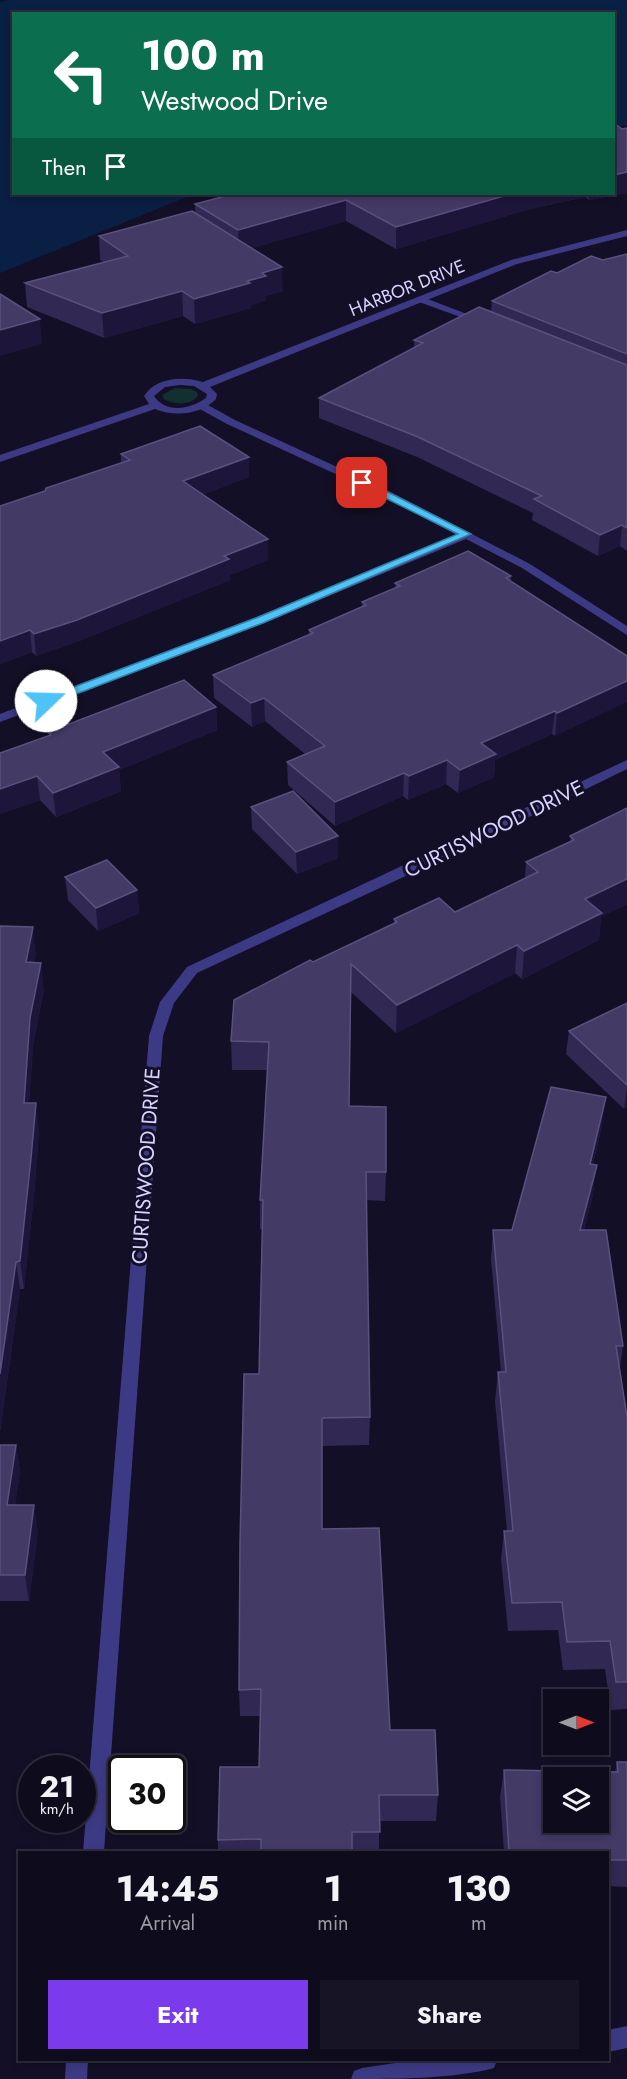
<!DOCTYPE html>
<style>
body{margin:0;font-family:Jost,sans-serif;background:#171425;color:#f1f3f6;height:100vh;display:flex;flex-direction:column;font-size:22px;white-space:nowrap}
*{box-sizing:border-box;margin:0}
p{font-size:20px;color:#9b9ba3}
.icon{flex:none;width:33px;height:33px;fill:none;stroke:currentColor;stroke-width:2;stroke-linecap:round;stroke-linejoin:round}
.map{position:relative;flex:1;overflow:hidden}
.drawer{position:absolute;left:18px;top:1851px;width:591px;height:210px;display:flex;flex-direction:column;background:#0e0b1c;border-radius:0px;box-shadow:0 3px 9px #0003,0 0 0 2px #2e2b3b}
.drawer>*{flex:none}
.hud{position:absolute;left:12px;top:12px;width:603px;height:183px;border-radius:0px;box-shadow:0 3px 9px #0003,0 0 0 2px #2e2b3b;background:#0b6e4f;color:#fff;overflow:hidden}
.needle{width:39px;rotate:90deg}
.controls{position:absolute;left:543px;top:1689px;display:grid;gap:12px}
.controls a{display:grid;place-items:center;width:66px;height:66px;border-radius:0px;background:#0e0b1c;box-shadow:0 3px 9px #0003,0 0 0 2px #2e2b3b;font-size:30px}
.speed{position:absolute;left:18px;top:1755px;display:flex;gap:12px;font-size:30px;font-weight:700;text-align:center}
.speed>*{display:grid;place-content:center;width:78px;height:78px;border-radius:50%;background:#0e0b1c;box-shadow:0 3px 9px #0003,0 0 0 2px #2e2b3b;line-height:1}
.speed small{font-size:15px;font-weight:400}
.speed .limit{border:3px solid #111;border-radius:9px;background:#fff;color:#111}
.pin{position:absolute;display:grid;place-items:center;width:51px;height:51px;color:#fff;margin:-26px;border-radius:12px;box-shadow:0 3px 9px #0006}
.me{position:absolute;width:66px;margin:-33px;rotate:69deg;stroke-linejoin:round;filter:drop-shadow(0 0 4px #0008)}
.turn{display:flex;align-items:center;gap:21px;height:126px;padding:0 30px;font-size:27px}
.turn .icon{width:78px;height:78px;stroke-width:2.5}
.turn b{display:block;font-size:42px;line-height:51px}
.then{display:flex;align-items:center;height:57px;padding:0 30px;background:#0003;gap:12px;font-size:22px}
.eta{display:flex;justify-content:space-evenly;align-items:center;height:102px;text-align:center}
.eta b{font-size:36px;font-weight:700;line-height:42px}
.cta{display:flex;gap:12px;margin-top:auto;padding:12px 30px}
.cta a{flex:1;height:69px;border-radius:0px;background:#7c3aed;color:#fff;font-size:24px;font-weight:700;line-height:69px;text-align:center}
.cta a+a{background:#171425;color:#f1f3f6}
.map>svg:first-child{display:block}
.green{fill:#12302f}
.water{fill:#0a1f44}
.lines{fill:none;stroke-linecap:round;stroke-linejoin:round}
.minor{fill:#3d3a85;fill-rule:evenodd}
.tertiary{fill:#3d3a85;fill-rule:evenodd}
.wall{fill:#312854}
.shaded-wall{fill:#1d163a}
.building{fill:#433a66;stroke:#5a527e;stroke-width:1.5;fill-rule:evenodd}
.route{fill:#4fc3f7;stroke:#337fa1;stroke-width:1.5}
.labels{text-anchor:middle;stroke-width:6;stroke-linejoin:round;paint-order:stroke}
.far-street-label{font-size:18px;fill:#d9d4ff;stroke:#130f26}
.street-label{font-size:21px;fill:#d9d4ff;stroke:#130f26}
</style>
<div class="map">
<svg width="627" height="2079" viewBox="0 0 627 2079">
<rect width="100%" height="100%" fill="#130f26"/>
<!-- green -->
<path class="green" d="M 175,388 L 191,389 L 197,392 L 198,396 C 189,406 175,405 164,399 L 162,395 Z"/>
<!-- water -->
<polygon class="water" points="7,0 627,0 627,125 614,128 614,14 14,14 14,194 194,194 0,273 0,2"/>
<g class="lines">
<!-- minor -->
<g class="minor">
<polygon points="419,298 425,298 488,322 480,324 419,302"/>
<polygon points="198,404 206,404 235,420 387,490 530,564 627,626 627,635 522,568 466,539 264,623 0,722 0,714 256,617 457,535 379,494 227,424 198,408"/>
<polygon points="627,760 627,769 453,854 197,973 174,1003 163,1036 104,1852 83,1852 149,1036 160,1002 187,967"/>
<polygon points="627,2026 627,2048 608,2052 608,2030"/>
<polygon points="66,2060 88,2060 87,2079 65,2079"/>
<path d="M 415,2060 L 497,2060 L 494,2068 C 453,2079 395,2079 351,2079 L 354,2071 L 362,2068 Z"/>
</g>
<!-- tertiary -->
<path class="tertiary" d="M 627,230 L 627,236 L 517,264 L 210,387 L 217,394 L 216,399 C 201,415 174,417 155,409 L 0,462 L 0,455 L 149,404 L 144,396 C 156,377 183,376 203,382 L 511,260 ZM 180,385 L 194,386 L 207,394 L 206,398 C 191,409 166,414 154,396 L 165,387 Z"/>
</g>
<!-- wall -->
<g class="wall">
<polygon points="627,128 627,193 589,200 585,197 530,209 396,249 346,221 252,248 283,291 266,296 266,300 251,305 251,308 195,324 183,316 104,338 27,307 25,283 103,262 100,260 99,236 195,214 195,204 233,194 614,194 622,129"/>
<polygon points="627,254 627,551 620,546 598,556 532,520 533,513 417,457 319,418 319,398 414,348 414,340 491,312 492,301 557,273"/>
<polygon points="121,454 249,477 202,495 268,560 230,575 230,580 79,641 36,656 32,652 0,664 45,491 121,463"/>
<polygon points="511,576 511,581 627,656 555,736 552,734 495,760 494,777 458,793 446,784 408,800 403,796 335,826 288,785 287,762 305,754 265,721 252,727 214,698 213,675 309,635 309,630 362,607 362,602 395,588 395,583"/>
<polygon points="216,707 217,730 119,770 121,791 56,817 40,800 0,814 0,753 49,736 48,732"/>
<polygon points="251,807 338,836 338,858 297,874 252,829"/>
<polygon points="627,808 601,917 599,940 522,979 515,973 396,1033 351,992 349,1106 386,1172 385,1201 366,1200 370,1417 369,1445 322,1446 322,1529 390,1730 438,1795 436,1821 379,1821 379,1852 218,1852 218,1840 259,1767 260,1716 240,1716 239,1690 259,1374 262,1229 260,1229 260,1200 267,1070 232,1070 231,1041 313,962 394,924 394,919 455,912 525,878 526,862 570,842 570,836"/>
<polygon points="65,877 137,890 139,913 98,931 68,900"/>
<polygon points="0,926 36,953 34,962 44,990 33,1045 29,1103 39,1130 35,1185 24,1289 20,1289 0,1432"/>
<polygon points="627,1003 627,1107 624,1109 566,1054 569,1031"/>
<polygon points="602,1126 593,1164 593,1194 584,1230 623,1346 620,1367 627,1417 627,1709 611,1710 605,1669 563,1670 558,1630 508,1631 501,1559 504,1531 507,1531 495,1401 498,1372 501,1372 491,1259 493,1230 512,1230"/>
<polygon points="0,1445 16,1445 20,1472 15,1505 38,1532 29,1601 0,1601"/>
<polygon points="617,1762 627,1762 627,1887 608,1886 608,1852 504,1852 500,1797 504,1770 615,1772"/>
</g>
<!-- shaded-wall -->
<g class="shaded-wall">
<polygon points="627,172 627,193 589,200 589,194 614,194 614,175"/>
<polygon points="511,194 585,194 585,197 530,209 396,249 396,227"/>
<polygon points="346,200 346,221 239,252 238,230"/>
<polygon points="282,267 283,291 266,296 266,300 251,305 251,308 195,324 194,299 247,281 262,273"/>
<polygon points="182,291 183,316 104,338 102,313"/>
<polygon points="40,319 42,344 0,356 0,330"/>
<polygon points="249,457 249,477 184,502 183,481"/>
<polygon points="622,525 620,546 598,556 600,535"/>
<polygon points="268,539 268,560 230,575 230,580 79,641 36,656 34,634 224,556"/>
<polygon points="30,630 32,652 0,664 0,641"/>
<polygon points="627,681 627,702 555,736 557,713"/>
<polygon points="264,698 265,721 252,727 251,703"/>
<polygon points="216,707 217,730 119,770 121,791 56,817 53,793 103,752"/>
<polygon points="555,711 552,734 495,760 494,777 458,793 460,770 481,743"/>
<polygon points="447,760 446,784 408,800 409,776"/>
<polygon points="404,773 403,796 335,826 335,802"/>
<polygon points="37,776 40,800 0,814 0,789"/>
<polygon points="338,836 338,858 297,874 296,852"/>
<polygon points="627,879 627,905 601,917 599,940 522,979 524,951 585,899"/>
<polygon points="137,890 139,913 98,931 96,908"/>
<polygon points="33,927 36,953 29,989 26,962"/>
<polygon points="517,945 515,973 396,1033 397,1005"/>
<polygon points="41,963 44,990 33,1045 27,1130 24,1103 30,1018"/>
<polygon points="627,1089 627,1107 624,1109"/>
<polygon points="606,1097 602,1126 586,1193 590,1164"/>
<polygon points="36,1103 39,1130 35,1185 24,1289 20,1261"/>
<polygon points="597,1165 593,1194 576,1259 580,1230"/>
<polygon points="16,1262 20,1289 0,1432 0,1374"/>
<polygon points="16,1445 20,1472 11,1532 7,1505"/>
<polygon points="34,1505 38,1532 29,1601 25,1575"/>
</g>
<!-- building -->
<g class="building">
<polygon points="614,123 622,129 627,128 627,172 614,175"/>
<polygon points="233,194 511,194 396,227 346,200 238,230 195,204"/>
<polygon points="192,211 282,267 262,273 266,276 247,281 250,283 194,299 182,291 102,313 25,283 128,256 99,236"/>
<polygon points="627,254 627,354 492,301 551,271 557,273 591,256 603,260"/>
<polygon points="0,294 40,319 0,330"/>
<polygon points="479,307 627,365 627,528 622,525 600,535 534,499 542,496 418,437 319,398 423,343 414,340"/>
<polygon points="200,426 249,457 183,481 268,539 224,556 229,559 77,620 34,634 30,630 0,641 0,506 45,491 46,488 130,460 121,454"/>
<polygon points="468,551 511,576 506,578 627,656 627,681 557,713 555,711 481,743 496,754 460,770 447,760 409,776 404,773 335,802 287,762 325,746 264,698 251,703 213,675 313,633 309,630 366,605 362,602 400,586 395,583"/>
<polygon points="184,680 216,707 103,752 119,767 53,793 37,776 0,789 0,753 51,735 48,732"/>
<polygon points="293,791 338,836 296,852 251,807"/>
<polygon points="627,808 627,879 585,899 602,913 524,951 517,945 397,1005 351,964 349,1106 386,1107 386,1172 366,1172 370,1417 322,1418 322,1529 379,1528 390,1730 435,1730 438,1795 379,1795 380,1832 352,1832 352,1852 261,1852 261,1839 218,1840 220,1767 259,1767 261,1689 239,1690 240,1543 244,1374 259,1374 263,1200 260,1200 269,1042 231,1041 234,1000 310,960 313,962 397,922 394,919 439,898 455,912 538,872 526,862 574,840 570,836"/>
<polygon points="107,860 137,890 96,908 65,877"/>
<polygon points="0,926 33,927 26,962 41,963 30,1018 24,1103 36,1103 31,1158 20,1261 16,1262 0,1374"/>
<polygon points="627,1003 627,1085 569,1031"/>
<polygon points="551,1087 606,1097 590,1164 597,1165 580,1230 606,1230 623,1346 616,1346 627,1417 627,1682 616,1682 610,1641 567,1642 562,1602 512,1603 504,1531 513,1531 498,1372 506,1372 493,1230 512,1230"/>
<polygon points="0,1445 16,1445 7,1505 34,1505 25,1575 0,1575"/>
<path d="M 617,1762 L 627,1762 L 627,1860 L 608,1860 L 608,1852 L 509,1852 L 504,1770 L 618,1772 ZM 554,1778 L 598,1778 L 598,1822 L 554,1822 Z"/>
</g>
<!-- route -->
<polygon class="route" points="359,481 366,481 471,534 263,623 50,704 42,704 42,699 256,618 458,534 359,485"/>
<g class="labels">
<!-- far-street labels -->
<g class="far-street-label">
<text transform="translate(407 288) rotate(-22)" y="6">HARBOR DRIVE</text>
</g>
<!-- street labels -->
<g class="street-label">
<text transform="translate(494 829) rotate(-26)" y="7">CURTISWOOD DRIVE</text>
<text transform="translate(146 1166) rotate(-86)" y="7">CURTISWOOD DRIVE</text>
</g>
</g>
</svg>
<div class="controls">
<a><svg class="needle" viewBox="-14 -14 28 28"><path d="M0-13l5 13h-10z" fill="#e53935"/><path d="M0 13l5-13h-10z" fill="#9b9ba3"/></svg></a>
<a><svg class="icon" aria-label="layers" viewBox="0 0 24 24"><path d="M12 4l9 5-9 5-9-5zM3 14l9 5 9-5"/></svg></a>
</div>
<div class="speed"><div>21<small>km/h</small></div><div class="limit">30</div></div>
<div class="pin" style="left:362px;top:483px;background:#d93025"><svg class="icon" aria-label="arrive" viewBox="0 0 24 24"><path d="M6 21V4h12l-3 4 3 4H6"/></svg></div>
<svg class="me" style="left:46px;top:701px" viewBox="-20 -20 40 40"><circle r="19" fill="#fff"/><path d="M0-13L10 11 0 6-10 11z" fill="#4fc3f7"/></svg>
<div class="hud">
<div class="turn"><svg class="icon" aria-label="left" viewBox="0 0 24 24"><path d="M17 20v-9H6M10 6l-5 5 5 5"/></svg><div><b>100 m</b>Westwood Drive</div></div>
<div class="then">Then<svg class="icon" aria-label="arrive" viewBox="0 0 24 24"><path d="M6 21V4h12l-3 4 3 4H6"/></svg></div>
</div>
<section class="drawer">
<div class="eta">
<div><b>14:45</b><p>Arrival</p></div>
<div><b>1</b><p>min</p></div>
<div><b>130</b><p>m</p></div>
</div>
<div class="cta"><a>Exit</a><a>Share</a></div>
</section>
</div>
